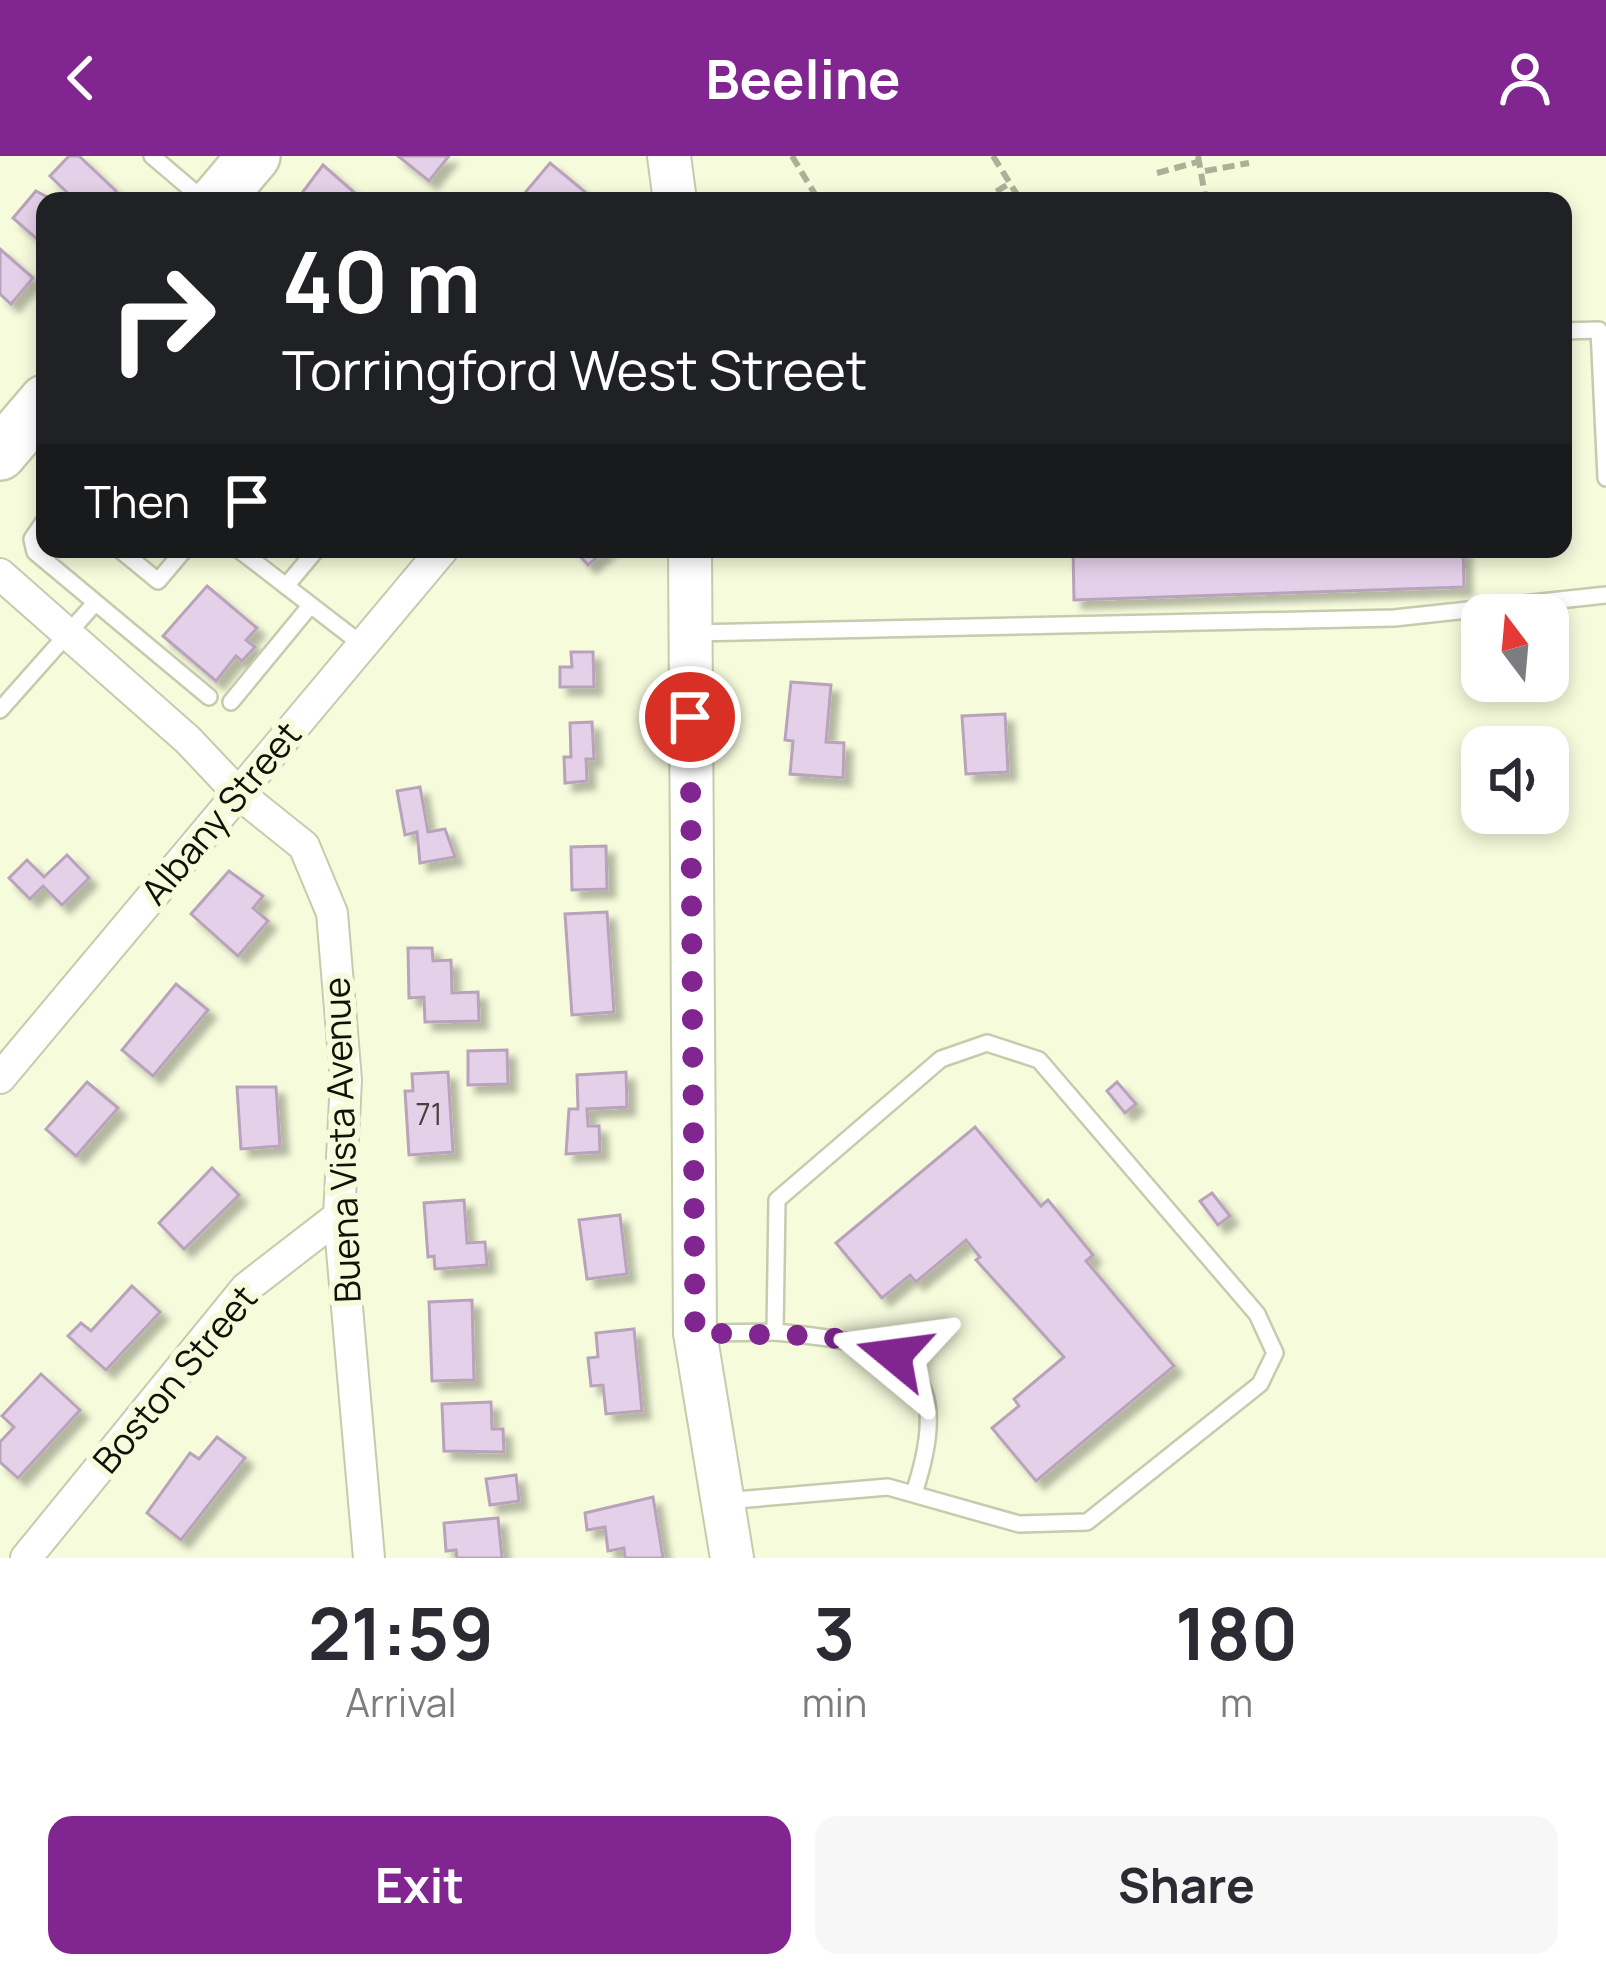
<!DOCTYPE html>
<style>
body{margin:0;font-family:Manrope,sans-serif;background:#f7f7f7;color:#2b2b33;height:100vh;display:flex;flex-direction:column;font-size:45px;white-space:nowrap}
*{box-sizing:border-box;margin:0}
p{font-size:39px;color:#7c7c81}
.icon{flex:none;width:66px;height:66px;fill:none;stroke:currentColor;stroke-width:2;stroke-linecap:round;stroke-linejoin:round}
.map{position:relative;height:1402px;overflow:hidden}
.sheet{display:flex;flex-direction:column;background:#fff;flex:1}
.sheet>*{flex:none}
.banner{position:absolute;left:36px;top:36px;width:1536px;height:366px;border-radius:24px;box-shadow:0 6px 18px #0003;background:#202124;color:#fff;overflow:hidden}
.needle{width:78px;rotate:344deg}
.tools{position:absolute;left:1461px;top:438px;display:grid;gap:24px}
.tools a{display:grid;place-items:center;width:108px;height:108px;border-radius:24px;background:#fff;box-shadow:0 6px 18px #0003;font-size:60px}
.pin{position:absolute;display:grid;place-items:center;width:102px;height:102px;color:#fff;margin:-51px;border:6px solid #fff;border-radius:50%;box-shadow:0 3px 12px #0007}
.me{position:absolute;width:132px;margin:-66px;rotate:286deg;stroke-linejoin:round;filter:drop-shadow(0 0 9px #0008)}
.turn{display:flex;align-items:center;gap:42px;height:252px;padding:0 48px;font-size:54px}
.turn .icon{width:156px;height:156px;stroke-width:2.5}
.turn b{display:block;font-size:84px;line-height:102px}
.then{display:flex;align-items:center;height:114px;padding:0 48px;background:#0003;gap:24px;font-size:45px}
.eta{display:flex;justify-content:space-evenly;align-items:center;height:204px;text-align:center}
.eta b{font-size:72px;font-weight:700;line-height:84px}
.button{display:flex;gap:24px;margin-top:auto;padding:24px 48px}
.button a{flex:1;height:138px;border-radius:24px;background:#812591;color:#fff;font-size:48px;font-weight:700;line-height:138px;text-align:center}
.button a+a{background:#f7f7f7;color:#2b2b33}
header{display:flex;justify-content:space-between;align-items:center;height:156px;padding:0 48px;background:#812591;color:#fff;font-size:54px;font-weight:700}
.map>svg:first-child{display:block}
.building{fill:#e5d0e9;stroke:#b8a3bb;stroke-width:3;filter:url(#shadow)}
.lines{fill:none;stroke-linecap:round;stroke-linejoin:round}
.service-casing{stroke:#c7cbad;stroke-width:20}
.minor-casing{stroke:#c7cbad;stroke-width:34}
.secondary-casing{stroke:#c7cbad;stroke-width:46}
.trunk-casing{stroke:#c7cbad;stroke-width:56}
.path{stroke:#acb098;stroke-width:6;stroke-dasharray:12 6;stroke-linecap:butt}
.service{stroke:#fff;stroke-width:15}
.minor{stroke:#fff;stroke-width:30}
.secondary{stroke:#fff;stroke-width:42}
.trunk{stroke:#fff;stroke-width:51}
.route{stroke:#812591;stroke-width:21;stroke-dasharray:0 37.8}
.labels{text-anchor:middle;stroke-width:12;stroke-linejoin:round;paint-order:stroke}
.number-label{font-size:30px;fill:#454240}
.street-label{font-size:36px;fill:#101207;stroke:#f6fbdc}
</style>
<header><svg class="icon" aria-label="back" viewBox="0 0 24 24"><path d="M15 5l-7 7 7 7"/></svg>Beeline<svg class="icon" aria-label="person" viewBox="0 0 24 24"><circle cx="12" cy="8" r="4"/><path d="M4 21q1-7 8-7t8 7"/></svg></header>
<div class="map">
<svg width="1606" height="1402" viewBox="0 0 1606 1402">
<defs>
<filter id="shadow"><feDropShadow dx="8" dy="8" stdDeviation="3" flood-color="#0004"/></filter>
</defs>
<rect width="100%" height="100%" fill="#f6fbdc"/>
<!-- building -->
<g class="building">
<polygon points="69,0 79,0 116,35 106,45 76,45 50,20"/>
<polygon points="398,0 449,0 429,25"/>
<polygon points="550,7 596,45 518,45"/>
<polygon points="323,9 364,45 296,45"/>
<polygon points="36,35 55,45 45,45 45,90 13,62"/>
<polygon points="0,93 33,122 11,148 0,138"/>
<polygon points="574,393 607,393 588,409"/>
<polygon points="1073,393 1463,393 1464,431 1074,444"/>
<polygon points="207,430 257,472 246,484 255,491 242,505 236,500 216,525 163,480"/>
<polygon points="571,496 593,496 594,531 560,531 560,511 572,511"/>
<polygon points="791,526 831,529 826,586 844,587 843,622 790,618 793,585 785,584"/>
<polygon points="1005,558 1008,616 966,618 962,560"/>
<polygon points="592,566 594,603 586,603 587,625 565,627 564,601 571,601 570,567"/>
<polygon points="420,631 428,676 445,673 455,701 420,707 417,676 405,679 397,635"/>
<polygon points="606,690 607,733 572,734 571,691"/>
<polygon points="67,699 89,722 62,749 43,730 30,743 9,722 27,704 44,721"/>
<polygon points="229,715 263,740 253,752 268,765 238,800 191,758"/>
<polygon points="607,756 614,856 572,859 565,758"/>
<polygon points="408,792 432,792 433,805 451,804 452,837 478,836 479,865 425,866 424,841 409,842"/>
<polygon points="176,828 208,854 153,920 122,894"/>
<polygon points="507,894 508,928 468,929 468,895"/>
<polygon points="448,916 453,996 409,999 405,935 413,935 412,918"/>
<polygon points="626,916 627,951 587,953 588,970 599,970 600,996 566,998 569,953 578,953 577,919"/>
<polygon points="87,926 118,952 76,1000 46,973"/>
<polygon points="1117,926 1136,948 1125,957 1107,935"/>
<polygon points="237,931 276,931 280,990 241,993"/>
<polygon points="975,971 1041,1050 1048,1044 1093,1099 1086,1105 1174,1210 1036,1325 992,1272 1019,1250 1014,1243 1064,1201 976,1104 980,1101 966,1084 916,1126 910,1119 882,1142 836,1087"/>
<polygon points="212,1012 239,1039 184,1093 159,1067"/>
<polygon points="1212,1037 1230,1060 1218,1069 1200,1045"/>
<polygon points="464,1044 467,1087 485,1086 487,1109 435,1113 434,1100 428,1101 424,1047"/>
<polygon points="620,1059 627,1118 587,1123 579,1064"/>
<polygon points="132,1130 160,1156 106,1214 68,1180 81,1167 91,1175"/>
<polygon points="472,1144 474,1224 432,1225 429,1146"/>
<polygon points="634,1173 642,1255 606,1258 603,1229 591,1230 588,1202 598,1201 596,1177"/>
<polygon points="41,1218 80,1254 18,1322 0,1306 0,1286 14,1271 2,1260"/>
<polygon points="491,1246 492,1273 503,1273 504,1296 444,1295 442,1248"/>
<polygon points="217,1281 245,1302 181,1384 147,1357 190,1297 199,1303"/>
<polygon points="516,1319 519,1345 490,1349 486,1323"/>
<polygon points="653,1341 663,1402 625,1402 624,1392 608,1395 605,1371 587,1374 585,1357"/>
<polygon points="498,1362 502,1402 457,1402 456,1394 446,1395 444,1367"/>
</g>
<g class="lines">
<defs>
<g id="service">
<polyline points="152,0 205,45"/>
<polyline points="1563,175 1599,174 1606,322"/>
<polyline points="45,364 32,383 35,396 209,541"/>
<polyline points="119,393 158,425 185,393"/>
<polyline points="238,393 360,487"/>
<polyline points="286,430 317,393"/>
<polyline points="692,477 1394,462 1606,439"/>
<polyline points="231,546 310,450"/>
<polyline points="0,554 95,447"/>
<path d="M 775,1176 C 894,1187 959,1201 914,1337"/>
<polyline points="698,1177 775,1176 777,1044 941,903 987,887 1039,904 1257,1158 1275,1197 1260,1228 1087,1366 1019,1368 888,1331 725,1345"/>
</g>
<g id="minor">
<polyline points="0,418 188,584 239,638 304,690 332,757 346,924 339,1060 369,1402"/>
<polyline points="0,922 443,393"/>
<polyline points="26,1402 246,1132 339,1060"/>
</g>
<g id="secondary">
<polyline points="669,0 675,45"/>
<polyline points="690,393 695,1177 732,1402"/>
</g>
<g id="trunk">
<polyline points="216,45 254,0"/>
<polyline points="0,298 45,245"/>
</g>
</defs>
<!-- service casing -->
<use href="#service" class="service-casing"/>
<!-- minor casing -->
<use href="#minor" class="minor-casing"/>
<!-- secondary casing -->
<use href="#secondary" class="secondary-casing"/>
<!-- trunk casing -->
<use href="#trunk" class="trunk-casing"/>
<!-- path -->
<g class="path">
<polyline points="792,0 819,45"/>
<polyline points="993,0 1021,45"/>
<polyline points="1198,0 1206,45"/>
<polyline points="1205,15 1249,7"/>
<polyline points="1157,17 1201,5"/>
<polyline points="981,45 1010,27"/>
</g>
<!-- service -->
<use href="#service" class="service"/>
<!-- minor -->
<use href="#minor" class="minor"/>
<!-- secondary -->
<use href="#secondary" class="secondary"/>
<!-- trunk -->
<use href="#trunk" class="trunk"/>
</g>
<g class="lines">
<!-- route -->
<polyline class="route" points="690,561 695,1177 827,1180 894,1199"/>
</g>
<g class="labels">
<!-- number labels -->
<g class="number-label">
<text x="429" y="969">71</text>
</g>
<!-- street labels -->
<g class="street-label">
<text transform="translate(221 657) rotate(-50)" y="13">Albany Street</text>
<text transform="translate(342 984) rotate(-92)" y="13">Buena Vista Avenue</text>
<text transform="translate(175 1223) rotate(-50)" y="13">Boston Street</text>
</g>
</g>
</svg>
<div class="tools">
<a><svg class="needle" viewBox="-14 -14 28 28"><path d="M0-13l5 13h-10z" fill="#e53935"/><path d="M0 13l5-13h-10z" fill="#7c7c81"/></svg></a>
<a><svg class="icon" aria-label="sound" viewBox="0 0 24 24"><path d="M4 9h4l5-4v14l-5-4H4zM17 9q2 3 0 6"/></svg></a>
</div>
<div class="pin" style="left:690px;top:561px;background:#d93025"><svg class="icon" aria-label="arrive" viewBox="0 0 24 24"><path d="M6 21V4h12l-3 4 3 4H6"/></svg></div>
<svg class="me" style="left:894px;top:1199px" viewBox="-20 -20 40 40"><path d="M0-17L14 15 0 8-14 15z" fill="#812591" stroke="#fff" stroke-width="4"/></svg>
<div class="banner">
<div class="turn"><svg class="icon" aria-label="right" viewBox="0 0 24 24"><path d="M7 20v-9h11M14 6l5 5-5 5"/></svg><div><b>40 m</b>Torringford West Street</div></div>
<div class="then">Then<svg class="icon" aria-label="arrive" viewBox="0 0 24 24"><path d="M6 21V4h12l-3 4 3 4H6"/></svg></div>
</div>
</div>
<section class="sheet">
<div class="eta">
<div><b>21:59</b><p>Arrival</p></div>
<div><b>3</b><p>min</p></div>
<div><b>180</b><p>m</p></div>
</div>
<div class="button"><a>Exit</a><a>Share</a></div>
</section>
